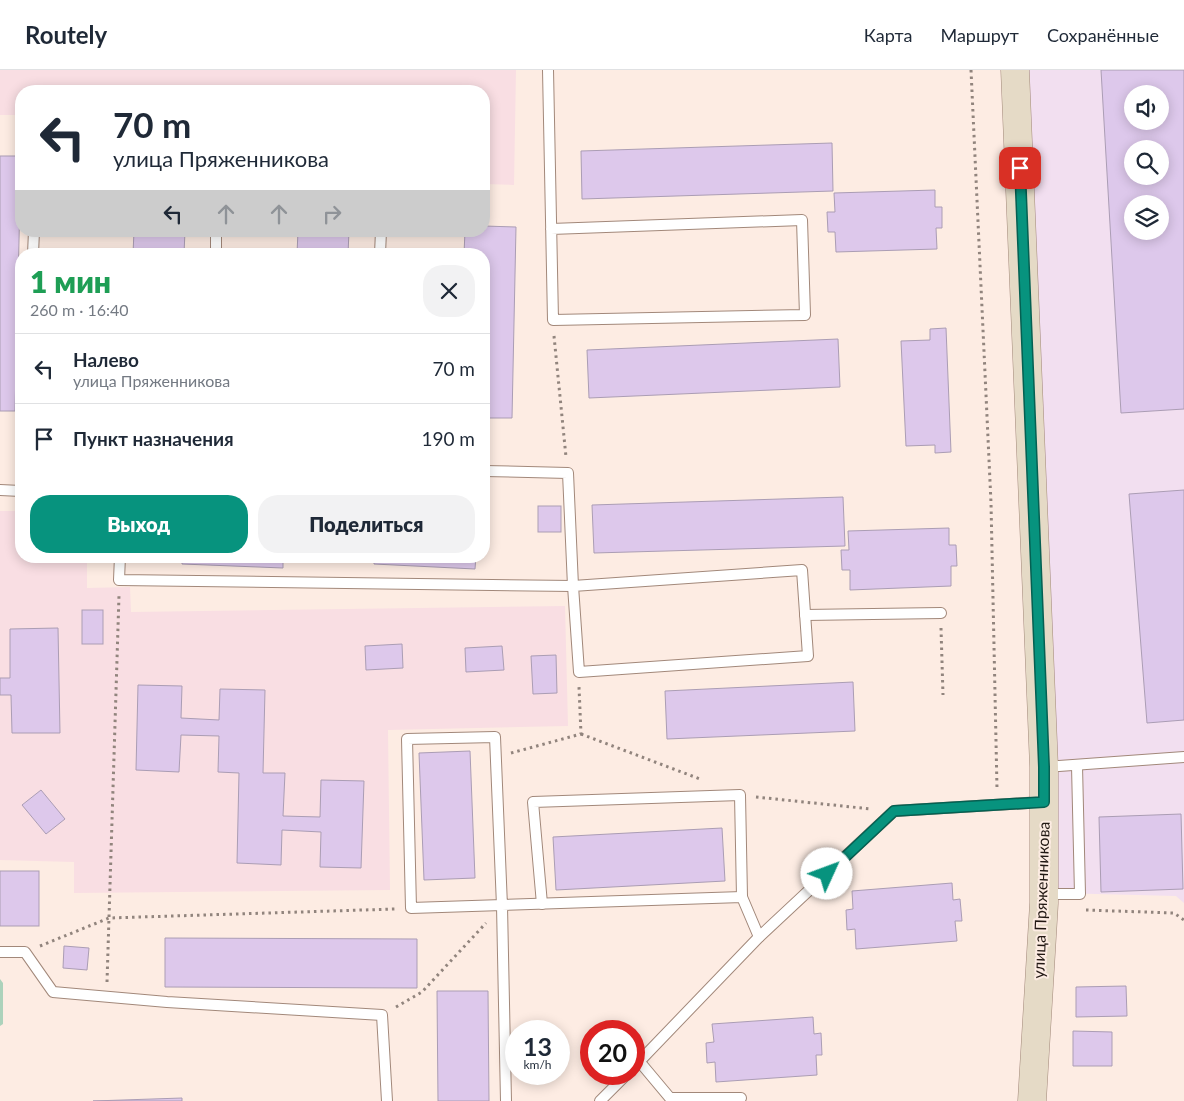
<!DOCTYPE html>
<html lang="ru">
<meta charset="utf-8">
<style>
body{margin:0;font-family:Lato,sans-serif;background:#f2f2f3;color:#1f2937;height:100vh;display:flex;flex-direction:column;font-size:19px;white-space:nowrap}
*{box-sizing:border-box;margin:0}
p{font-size:16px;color:#747a83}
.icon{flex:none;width:28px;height:28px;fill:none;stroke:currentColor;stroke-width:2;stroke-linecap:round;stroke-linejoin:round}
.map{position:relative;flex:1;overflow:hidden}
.side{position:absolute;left:15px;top:178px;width:475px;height:315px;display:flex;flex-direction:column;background:#fff;border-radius:20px;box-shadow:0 2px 12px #0003}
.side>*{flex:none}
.banner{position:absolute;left:15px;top:15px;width:475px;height:152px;border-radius:20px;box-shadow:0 2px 12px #0003;background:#fff;color:#1f2937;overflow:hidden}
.tools{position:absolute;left:1124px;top:15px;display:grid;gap:10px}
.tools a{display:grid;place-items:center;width:45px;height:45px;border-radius:50%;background:#fff;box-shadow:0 2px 12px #0003;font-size:25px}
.speed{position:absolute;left:505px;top:950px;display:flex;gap:10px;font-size:25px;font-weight:700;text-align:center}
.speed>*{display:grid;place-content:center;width:65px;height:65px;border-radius:50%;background:#fff;box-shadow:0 2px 12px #0003;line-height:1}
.speed small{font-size:12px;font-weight:400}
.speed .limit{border:8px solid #d22;background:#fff;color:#111}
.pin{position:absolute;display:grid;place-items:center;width:42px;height:42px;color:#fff;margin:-21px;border-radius:10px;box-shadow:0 2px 8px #0006}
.me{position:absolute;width:55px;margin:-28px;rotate:47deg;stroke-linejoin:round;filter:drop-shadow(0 0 4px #0008)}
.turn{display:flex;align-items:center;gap:18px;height:105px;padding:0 15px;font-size:22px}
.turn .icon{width:65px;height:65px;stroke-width:2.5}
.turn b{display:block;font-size:35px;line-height:42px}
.lanes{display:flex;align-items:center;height:48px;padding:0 15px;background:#0003;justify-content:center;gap:25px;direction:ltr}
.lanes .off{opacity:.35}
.round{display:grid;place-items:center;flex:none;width:52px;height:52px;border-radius:20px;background:#f2f2f3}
.summary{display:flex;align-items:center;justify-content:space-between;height:85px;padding:0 15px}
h1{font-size:30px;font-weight:800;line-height:38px;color:#1e9e55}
.button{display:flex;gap:10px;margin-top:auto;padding:10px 15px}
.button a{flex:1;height:58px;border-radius:20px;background:#07937e;color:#fff;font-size:20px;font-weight:800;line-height:58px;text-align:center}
.button a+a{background:#f2f2f3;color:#1f2937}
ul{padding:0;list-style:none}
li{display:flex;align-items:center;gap:15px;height:70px;padding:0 15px;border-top:1px solid #e0e1e3}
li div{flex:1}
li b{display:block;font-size:19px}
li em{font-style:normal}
header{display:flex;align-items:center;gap:30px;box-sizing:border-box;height:70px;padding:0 25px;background:#fff;border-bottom:1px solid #e0e1e3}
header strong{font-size:24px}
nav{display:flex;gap:28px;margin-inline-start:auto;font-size:18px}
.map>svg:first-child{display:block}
.commercial{fill:#f2dff0;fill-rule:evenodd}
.education{fill:#f9dee3}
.green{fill:#acd2bb}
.building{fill:#ddc8eb;stroke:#ab9db4;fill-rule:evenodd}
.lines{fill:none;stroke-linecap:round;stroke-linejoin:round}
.lane-casing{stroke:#a2887a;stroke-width:12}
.secondary-casing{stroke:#a2887a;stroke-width:29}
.path{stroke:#91847d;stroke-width:3;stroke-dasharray:2.5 4;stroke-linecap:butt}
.lane{stroke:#fff;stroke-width:10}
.secondary{stroke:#e5dac6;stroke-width:28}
.route-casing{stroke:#056052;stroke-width:12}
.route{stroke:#07937e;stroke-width:9}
.labels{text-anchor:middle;stroke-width:4;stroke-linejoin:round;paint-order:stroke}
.street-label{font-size:16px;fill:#221813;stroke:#fdece3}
</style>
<header>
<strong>Routely</strong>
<nav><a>Карта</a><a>Маршрут</a><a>Сохранённые</a></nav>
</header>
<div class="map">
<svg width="1184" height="1031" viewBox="0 0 1184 1031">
<rect width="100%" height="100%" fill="#fdece3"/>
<!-- commercial -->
<path class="commercial" d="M 1028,0 L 1184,0 L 1184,833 L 1176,826 L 1057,823 ZM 1132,24 L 1160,24 L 1160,51 L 1132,51 ZM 1132,79 L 1160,79 L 1160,106 L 1132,106 ZM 1132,134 L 1160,134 L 1160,161 L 1132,161 Z"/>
<!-- education -->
<g class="education">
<polygon points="0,0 516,0 514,115 484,114 484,21 21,21 21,45 0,45"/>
<polygon points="0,441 21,441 21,486 87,486 87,518 130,517 131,542 565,536 568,656 388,660 390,820 74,823 74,792 0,790"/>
</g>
<!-- green -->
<polygon class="green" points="0,909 3,913 3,954 0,956"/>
<!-- building -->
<g class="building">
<path d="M 1101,0 L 1184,0 L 1184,339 L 1121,343 ZM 1132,24 L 1160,24 L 1160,51 L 1132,51 ZM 1132,79 L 1160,79 L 1160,106 L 1132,106 ZM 1132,134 L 1160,134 L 1160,161 L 1132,161 Z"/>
<polygon points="832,73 833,121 582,129 581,81"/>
<polygon points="0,86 21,86 15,341 0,341"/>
<polygon points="935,120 935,137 942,137 942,158 936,158 937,179 836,182 835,162 828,162 827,142 835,142 834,123"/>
<polygon points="484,156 516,157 512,348 484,348 484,184 464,184 465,161 484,161"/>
<polygon points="134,161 185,161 184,184 133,184"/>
<polygon points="298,161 349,161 348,184 297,184"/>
<polygon points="946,258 951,382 935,383 935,375 906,376 901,271 930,270 930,259"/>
<polygon points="838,269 840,317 589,328 587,280"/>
<polygon points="1184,420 1184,650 1147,653 1129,424"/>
<polygon points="843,427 845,476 594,483 592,435"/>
<rect x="538" y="436" width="23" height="26"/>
<polygon points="949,458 949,475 956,475 957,496 951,496 951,516 850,520 850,500 842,500 841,480 849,480 848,461"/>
<polygon points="182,486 283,486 283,498 182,494"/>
<polygon points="374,486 476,486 475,499 374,494"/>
<rect x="82" y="540" width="21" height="34"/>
<polygon points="58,558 60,663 12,663 11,625 0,625 0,608 10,608 10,559"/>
<polygon points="402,574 403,598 366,600 365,576"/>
<polygon points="502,576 504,600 466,602 465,578"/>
<polygon points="556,585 557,623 533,624 531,586"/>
<polygon points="853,612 855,661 667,669 665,621"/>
<polygon points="138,615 182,616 181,648 219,650 220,619 265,620 263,703 285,703 283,746 320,747 321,710 364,711 361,798 320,797 321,762 282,760 281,795 237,793 239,703 218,702 219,666 181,665 179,702 136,700"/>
<polygon points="470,681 475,808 424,810 419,683"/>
<polygon points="41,720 65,749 46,764 22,735"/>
<polygon points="1181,744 1183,819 1101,822 1099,747"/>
<polygon points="722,758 725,811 556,820 553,767"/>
<rect x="0" y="801" width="39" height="55"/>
<polygon points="952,813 953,830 960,829 962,851 955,851 957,871 856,879 855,859 847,860 846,840 853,839 852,821"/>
<polygon points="165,868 417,869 417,918 165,917"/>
<polygon points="64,876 89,878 87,900 63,898"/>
<polygon points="1126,916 1127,946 1076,947 1076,917"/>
<polygon points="437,921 488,921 489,1031 438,1031"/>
<polygon points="813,947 814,964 821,963 822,985 816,985 817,1005 716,1012 715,992 707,993 706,973 714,972 712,954"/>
<polygon points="1073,961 1112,962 1112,996 1073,996"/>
<polygon points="182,1028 182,1031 93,1031"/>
</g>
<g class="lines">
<defs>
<g id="lane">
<polyline points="548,0 553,250 805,245 802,150 551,159"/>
<polyline points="33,184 34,161"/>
<polyline points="216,184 216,161"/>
<polyline points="380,184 381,161"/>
<polyline points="0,420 21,421"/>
<polyline points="120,486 119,510 573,516 568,403 484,401"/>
<polygon points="802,500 808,586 579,602 573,516"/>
<polyline points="805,545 941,543"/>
<polyline points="1045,697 1184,687"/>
<polyline points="1045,824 1080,824 1077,696"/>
<polyline points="542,834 533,732 740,725 742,827"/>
<polyline points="0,882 25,882 53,922 167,932 382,945 387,1031"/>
<polyline points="639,991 670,1028 741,1028"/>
<polyline points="634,997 759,867 894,741 1043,732"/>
<polyline points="506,1031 502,836 495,667 407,669 411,838 742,827 759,867"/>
<polyline points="600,1031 627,1004"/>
</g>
<polyline id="secondary" points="1015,0 1044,697 1044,833 1032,1031"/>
</defs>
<!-- lane casing -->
<use href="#lane" class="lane-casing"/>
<!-- secondary casing -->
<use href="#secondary" class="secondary-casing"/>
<!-- path -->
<g class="path">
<polyline points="971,0 991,433 997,719"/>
<polyline points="554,266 566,387"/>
<polyline points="941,558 943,625"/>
<polyline points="581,664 700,709"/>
<polyline points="511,683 581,664 579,617"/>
<polyline points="756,727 871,739"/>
<polyline points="1086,840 1174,843 1184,850"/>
<polyline points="40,876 109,848 395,839"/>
<polyline points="107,912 119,525"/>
<polyline points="396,937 422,922 486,853"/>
</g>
<!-- lane -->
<use href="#lane" class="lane"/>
<!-- secondary -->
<use href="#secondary" class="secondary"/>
</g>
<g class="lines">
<defs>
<polyline id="route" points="827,804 894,741 1044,732 1044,697 1020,98"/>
</defs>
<!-- route casing -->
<use href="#route" class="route-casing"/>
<!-- route -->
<use href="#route" class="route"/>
</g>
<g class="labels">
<!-- street labels -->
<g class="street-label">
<text transform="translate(1041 830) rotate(-88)" y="6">улица Пряженникова</text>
</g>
</g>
</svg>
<div class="tools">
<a><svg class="icon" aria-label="sound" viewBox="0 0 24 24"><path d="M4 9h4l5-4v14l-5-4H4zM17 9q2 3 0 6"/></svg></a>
<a><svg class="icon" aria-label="search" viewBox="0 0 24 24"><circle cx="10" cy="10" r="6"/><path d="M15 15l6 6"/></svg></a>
<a><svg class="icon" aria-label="layers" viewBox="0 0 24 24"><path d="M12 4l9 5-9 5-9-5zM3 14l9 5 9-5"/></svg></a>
</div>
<div class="speed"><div>13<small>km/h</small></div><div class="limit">20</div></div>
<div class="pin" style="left:1020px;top:98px;background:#d93025"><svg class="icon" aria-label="arrive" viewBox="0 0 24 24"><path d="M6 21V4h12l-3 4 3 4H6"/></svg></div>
<svg class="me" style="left:827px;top:804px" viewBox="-20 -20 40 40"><circle r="19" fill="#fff"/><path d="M0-13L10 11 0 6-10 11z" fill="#07937e"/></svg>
<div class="banner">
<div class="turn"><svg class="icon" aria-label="left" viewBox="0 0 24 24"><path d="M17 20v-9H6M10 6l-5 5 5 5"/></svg><div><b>70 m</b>улица Пряженникова</div></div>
<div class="lanes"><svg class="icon" aria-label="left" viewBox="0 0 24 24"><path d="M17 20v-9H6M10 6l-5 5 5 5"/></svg><svg class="icon off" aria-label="ahead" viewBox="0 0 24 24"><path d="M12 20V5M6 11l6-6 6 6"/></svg><svg class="icon off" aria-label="ahead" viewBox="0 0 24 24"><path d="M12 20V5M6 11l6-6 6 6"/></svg><svg class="icon off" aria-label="right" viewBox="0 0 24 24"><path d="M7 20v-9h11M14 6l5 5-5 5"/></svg></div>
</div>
<section class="side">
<div class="summary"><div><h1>1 мин</h1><p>260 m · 16:40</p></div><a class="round"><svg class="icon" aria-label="close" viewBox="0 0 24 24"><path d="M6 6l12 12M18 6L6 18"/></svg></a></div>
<ul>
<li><svg class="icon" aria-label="left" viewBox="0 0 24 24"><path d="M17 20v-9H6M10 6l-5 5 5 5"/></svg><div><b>Налево</b><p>улица Пряженникова</p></div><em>70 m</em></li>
<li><svg class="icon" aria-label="arrive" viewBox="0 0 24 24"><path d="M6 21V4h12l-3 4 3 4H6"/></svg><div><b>Пункт назначения</b></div><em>190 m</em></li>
</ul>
<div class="button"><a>Выход</a><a>Поделиться</a></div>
</section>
</div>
